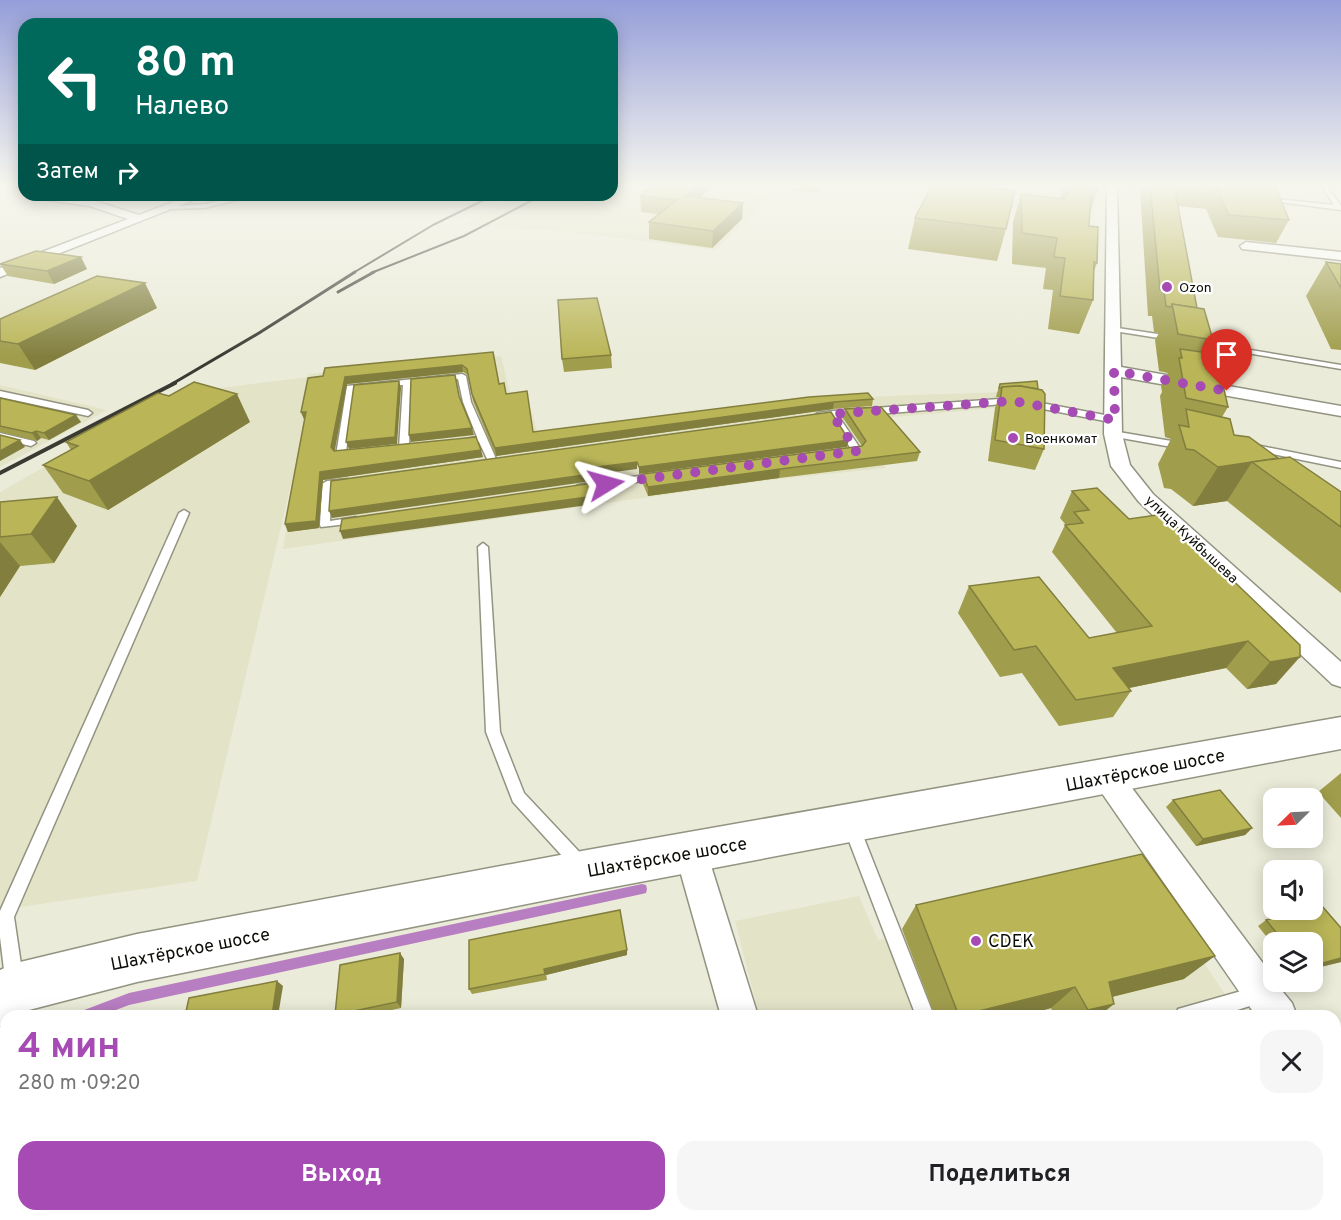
<!DOCTYPE html>
<html lang="ru">
<meta charset="utf-8">
<style>
body{margin:0;font-family:Overpass,sans-serif;background:#f6f6f6;color:#202124;height:100vh;display:flex;flex-direction:column;font-size:22px;white-space:nowrap}
*{box-sizing:border-box;margin:0}
p{font-size:20px;color:#757577}
.icon{flex:none;width:33px;height:33px;fill:none;stroke:currentColor;stroke-width:2;stroke-linecap:round;stroke-linejoin:round}
.map{position:relative;flex:1;overflow:hidden}
.side{position:absolute;left:0px;top:1010px;width:1341px;height:212px;display:flex;flex-direction:column;background:#fff;border-radius:18px 18px 0 0;box-shadow:0 3px 15px #0003}
.side>*{flex:none}
.top-card{position:absolute;left:18px;top:18px;width:600px;height:183px;border-radius:18px;box-shadow:0 3px 15px #0003;background:#00695c;color:#fff;overflow:hidden}
.needle{width:39px;rotate:246deg}
.tools{position:absolute;left:1263px;top:788px;display:grid;gap:12px}
.tools a{display:grid;place-items:center;width:60px;height:60px;border-radius:12px;background:#fff;box-shadow:0 3px 15px #0003;font-size:30px}
.pin{position:absolute;display:grid;place-items:center;width:51px;height:51px;color:#fff;margin:-62px -26px;border-radius:50% 50% 50% 0;rotate:-45deg;box-shadow:0 0 6px #0007}
.pin .icon{rotate:45deg}
.me{position:absolute;width:66px;margin:-33px;rotate:82deg;stroke-linejoin:round;filter:drop-shadow(0 0 4px #0008)}
.turn{display:flex;align-items:center;gap:21px;height:126px;padding:0 18px;font-size:27px}
.turn .icon{width:78px;height:78px;stroke-width:2.5}
.turn b{display:block;font-size:42px;line-height:51px}
.then{display:flex;align-items:center;height:57px;padding:0 18px;background:#0003;gap:12px;font-size:22px}
.round{display:grid;place-items:center;flex:none;width:63px;height:63px;border-radius:18px;background:#f6f6f6}
.headline{display:flex;align-items:center;justify-content:space-between;height:102px;padding:0 18px}
h1{font-size:36px;font-weight:700;line-height:45px;color:#a64ab4}
.button{display:flex;gap:12px;margin-top:auto;padding:12px 18px}
.button a{flex:1;height:69px;border-radius:18px;background:#a64ab4;color:#fff;font-size:24px;font-weight:700;line-height:69px;text-align:center}
.button a+a{background:#f6f6f6;color:#202124}
.map>svg:first-child{display:block}
.built{fill:#e3e3c8}
.lines{fill:none;stroke-linecap:round;stroke-linejoin:round}
.stream{fill:#b87ec2;fill-rule:evenodd}
.lane-casing{stroke:#939382;stroke-width:3}
.street-casing{stroke:#939382;stroke-width:3}
.secondary-casing{stroke:#939382;stroke-width:3}
.lane{fill:#fff;fill-rule:evenodd}
.street{fill:#fff;fill-rule:evenodd}
.secondary{fill:#fff;fill-rule:evenodd}
.rail-far2{stroke:#3a3a32;stroke-width:2}
.rail-far1{stroke:#3a3a32;stroke-width:3}
.rail{stroke:#3a3a32;stroke-width:4}
.wall{fill:#a09d4c}
.shaded-wall{fill:#827f3e}
.building{fill:#bab658;stroke:#827f3e;stroke-width:1.5}
.route{stroke:#a64ab4;stroke-width:10;stroke-dasharray:0 18}
.poi-dot{fill:#a64ab4;stroke:#fff;stroke-width:2}
.labels{text-anchor:middle;stroke-width:4.5;stroke-linejoin:round;paint-order:stroke}
.far-poi-label{font-size:14px;fill:#0d0d07;stroke:#fff;text-anchor:start}
.far-street-label{font-size:14px;fill:#0d0d07;stroke:#fff}
.near-street-label{font-size:18px;fill:#0d0d07;stroke:#fff}
.near-poi-label{font-size:18px;fill:#0d0d07;stroke:#fff;text-anchor:start}
</style>
<div class="map">
<svg width="1341" height="1220" viewBox="0 0 1341 1220">
<rect width="100%" height="100%" fill="#ebebd9"/>
<!-- built -->
<g class="built">
<polygon points="612,185 733,185 768,198 716,250 544,229 540,231 464,224 519,195 612,195"/>
<polygon points="937,185 1096,185 1092,222 945,203"/>
<polygon points="501,356 511,397 527,395 538,436 803,401 907,395 1007,392 1037,409 995,408 850,421 886,468 769,480 283,549 300,447 197,881 0,910 0,492 174,394 308,377 308,374"/>
<polygon points="0,385 107,410 0,467"/>
<polygon points="1145,875 1239,1015 759,1015 735,921 859,896 878,940"/>
<polygon points="1335,1159 1341,1168 1341,1220 812,1220 810,1215 1335,1215"/>
</g>
<g class="lines">
<!-- stream -->
<g class="stream">
<polygon points="642,884 646,885 647,889 646,893 642,894 129,1005 100,1016 77,1016 79,1012 129,993"/>
<polygon points="6,1044 6,1056 0,1059 0,1047"/>
</g>
<defs>
<g id="lane">
<polygon points="1118,185 1138,185 1160,189 1157,191"/>
<polygon points="1321,185 1326,185 1341,206 1341,210 1264,200 1267,198 1334,205"/>
<polygon points="247,195 257,195 205,208 170,209 167,207 205,204"/>
<polygon points="1111,327 1171,336 1175,338 1171,340 1114,331 1110,329"/>
<polygon points="1191,340 1341,365 1341,369 1194,344 1191,344"/>
<path d="M 462,374 L 466,376 L 471,402 L 497,461 L 495,463 L 489,463 L 479,442 L 463,445 L 458,442 L 460,440 L 477,437 L 463,402 L 458,379 L 411,384 L 409,448 L 404,451 L 399,448 L 403,385 L 354,390 L 346,452 L 353,451 L 358,454 C 353,458 341,460 336,455 L 347,386 Z"/>
<polygon points="0,391 88,410 92,413 88,416 0,397"/>
<path d="M 1013,398 L 1016,399 L 1016,403 L 839,417 L 862,451 C 858,455 848,455 843,454 L 843,450 L 851,449 L 831,418 L 818,419 L 814,416 L 818,413 L 833,411 Z"/>
<polygon points="1031,401 1115,417 1119,420 1115,423 1028,406 1028,402"/>
<polygon points="1113,431 1183,443 1188,446 1183,449 1110,436 1108,434"/>
<polygon points="0,433 34,441 36,443 31,446 0,439"/>
<polygon points="1251,444 1341,462 1341,468 1248,449 1246,447"/>
<polygon points="659,473 662,474 662,478 578,491 573,488 578,485"/>
<polygon points="347,479 352,482 351,484 332,487 330,521 356,517 361,520 356,523 321,527 320,525 322,484 327,481"/>
<polygon points="184,510 189,513 14,917 23,978 20,984 14,987 8,984 5,978 0,937 0,911 179,513"/>
<polygon points="483,543 488,547 500,732 524,793 586,859 588,864 586,869 580,872 574,869 513,802 486,732 478,547"/>
<polygon points="852,821 857,823 860,828 934,1016 916,1016 844,828 847,823"/>
<polygon points="1259,986 1265,989 1268,995 1265,1001 1219,1016 1176,1016 1178,1009 1185,1007"/>
</g>
<g id="street">
<polygon points="1107,185 1117,185 1121,367 1341,406 1341,416 1121,377 1122,434 1130,465 1153,494 1341,662 1341,687 1332,684 1139,502 1111,466 1104,434"/>
<polygon points="28,195 57,195 92,200 139,215 191,195 206,195 0,277 0,268 128,219 90,206 33,198"/>
<polygon points="1246,242 1341,252 1341,260 1242,249 1240,246"/>
<polygon points="1107,764 1117,768 1274,978 1274,981 1292,1003 1297,1016 1256,1016 1097,786 1092,777 1097,768"/>
<polygon points="691,838 702,842 707,853 758,1016 721,1016 675,853 680,842"/>
<polygon points="1335,1074 1341,1077 1341,1122 1335,1119"/>
<polygon points="746,1215 790,1215 789,1220 745,1220"/>
</g>
<polygon id="secondary" points="1341,717 1341,749 587,892 137,982 29,1010 22,1016 6,1016 6,1024 0,1026 0,970 16,963 137,934 587,850"/>
</defs>
<!-- lane casing -->
<use href="#lane" class="lane-casing"/>
<!-- street casing -->
<use href="#street" class="street-casing"/>
<!-- secondary casing -->
<use href="#secondary" class="secondary-casing"/>
<!-- lane -->
<use href="#lane" class="lane"/>
<!-- street -->
<use href="#street" class="street"/>
<!-- secondary -->
<use href="#secondary" class="secondary"/>
<!-- rail-far2 -->
<g class="rail-far2">
<polyline points="353,273 433,225 494,195"/>
<polyline points="371,273 464,236 542,195"/>
</g>
<!-- rail-far1 -->
<g class="rail-far1">
<polyline points="338,292 374,272"/>
<polyline points="172,384 259,333 355,272"/>
</g>
<!-- rail -->
<polyline class="rail" points="0,473 175,383"/>
</g>
<!-- wall -->
<g class="wall">
<polygon points="653,185 709,185 709,189 700,198 743,203 742,219 712,248 649,239 649,222 659,214 641,212 640,196"/>
<polygon points="790,185 823,185 818,193 790,190"/>
<polygon points="1062,185 1097,185 1098,190 1090,212 1089,226 1097,263 1094,271 1093,300 1079,334 1048,329 1053,290 1043,289 1046,268 1012,264 1013,222 1021,194 1060,198"/>
<polygon points="1142,185 1265,185 1289,220 1276,243 1218,237 1206,209 1178,206 1197,308 1213,340 1206,353 1228,407 1222,417 1234,435 1341,492 1341,593 1227,501 1193,506 1171,489 1164,488 1158,464 1171,439 1165,437 1160,396 1162,392 1161,386 1168,373 1159,371 1155,340 1159,333 1154,332 1152,316 1148,316 1140,190"/>
<polygon points="915,218 1006,229 997,261 908,249"/>
<polygon points="1326,262 1341,264 1341,350 1331,349 1306,296"/>
<polygon points="0,264 87,269 54,284 8,276"/>
<polygon points="157,308 35,370 0,363 0,319"/>
<polygon points="493,352 499,384 533,432 809,397 873,399 872,406 833,409 496,456 473,401 468,375 463,372 347,384 334,451 483,457 323,480 319,528 288,532 285,524 305,419 304,419 301,412 323,376"/>
<polygon points="611,355 612,368 564,372 562,359"/>
<polygon points="1000,384 1044,449 1035,470 988,461 995,408 999,397 996,397 997,393"/>
<polygon points="0,398 81,422 49,440 41,438 37,441 0,432"/>
<polygon points="845,409 920,452 917,461 779,478 648,496 643,484 643,474 862,446 843,418"/>
<polygon points="250,422 108,510 63,493 43,465 71,450 66,442"/>
<polygon points="1072,491 1129,519 1300,645 1276,684 1247,689 1226,668 1129,688 1131,691 1113,717 1059,726 1022,673 1000,677 958,613 969,586 1089,638 1117,633 1052,552 1065,525 1066,525 1060,518"/>
<polygon points="0,502 77,526 54,563 20,566 0,597"/>
<polygon points="1341,773 1341,818 1318,792"/>
<polygon points="1173,800 1252,828 1245,835 1196,846 1166,807"/>
<polygon points="916,905 1184,979 1112,997 1099,1016 1055,1016 1051,1008 1023,1016 935,1016 902,929"/>
<polygon points="1322,906 1341,928 1341,962 1312,969 1312,942 1274,942 1274,946 1258,926 1266,920 1309,909 1312,909 1312,908"/>
<polygon points="627,950 627,955 546,975 547,980 472,994 469,989"/>
<polygon points="404,959 401,1008 364,1016 335,1015"/>
</g>
<!-- shaded-wall -->
<g class="shaded-wall">
<polygon points="697,185 709,185 709,189 686,211 686,196"/>
<polygon points="819,185 823,185 818,193"/>
<polygon points="743,203 742,219 712,248 713,231"/>
<polygon points="81,257 87,269 54,284 47,271"/>
<polygon points="145,283 157,308 35,370 18,344"/>
<polygon points="462,365 463,372 347,384 334,455 331,447 345,377"/>
<polygon points="399,381 401,388 397,444 349,449 346,442"/>
<polygon points="237,394 250,422 108,510 89,481"/>
<polygon points="834,402 833,409 496,456 495,448"/>
<polygon points="301,412 306,412 309,419 304,419"/>
<polygon points="76,415 81,422 49,440 44,433"/>
<polygon points="472,428 474,435 411,442 409,435"/>
<polygon points="36,431 41,438 37,441 32,433"/>
<polygon points="20,440 25,447 0,461 0,451"/>
<polygon points="849,440 847,447 639,474 639,467"/>
<polygon points="481,450 483,457 323,480 319,528 288,532 285,524 320,472"/>
<polygon points="637,462 637,469 591,475 592,481 332,518 329,511 590,468"/>
<polygon points="1252,462 1227,501 1193,506 1218,467"/>
<polygon points="780,469 779,478 648,496 648,487"/>
<polygon points="595,496 595,504 343,539 340,531"/>
<polygon points="57,497 77,526 54,563 31,534"/>
<polygon points="0,542 20,566 0,597"/>
<polygon points="1248,641 1226,668 1095,695 1113,668"/>
<polygon points="1300,657 1276,684 1247,689 1270,662"/>
<polygon points="1252,828 1245,835 1196,846 1203,839"/>
<polygon points="627,950 627,955 546,975 547,980 544,969"/>
<polygon points="400,953 404,959 401,1008 397,1002"/>
<polygon points="1215,956 1184,979 1083,1004 1109,982"/>
<polygon points="1341,958 1341,962 1312,969 1312,966"/>
<polygon points="277,981 283,986 278,1016 272,1016"/>
<polygon points="1075,987 1051,1008 1023,1016 960,1016"/>
<polygon points="1114,1004 1099,1016 1082,1016 1088,1010"/>
<rect x="401" y="1215" width="5" height="5"/>
</g>
<!-- building -->
<g class="building">
<polygon points="653,185 697,185 686,196 743,203 713,231 649,222 677,200 640,196"/>
<polygon points="932,185 963,185 1015,191 1006,229 915,218"/>
<polygon points="1068,185 1097,185 1098,190 1091,189 1089,226 1098,227 1097,263 1094,262 1093,300 1060,296 1065,258 1054,257 1057,238 1022,233 1021,194 1064,199 1065,194 1068,195"/>
<polygon points="1150,185 1174,185 1197,308 1172,304 1171,307 1166,306 1164,291 1160,290"/>
<polygon points="1196,185 1265,185 1275,186 1289,220 1229,215 1216,188"/>
<polygon points="36,251 81,257 47,271 0,264"/>
<polygon points="1326,262 1341,264 1341,288"/>
<polygon points="97,276 145,283 18,344 0,341 0,319"/>
<polygon points="597,298 611,355 562,359 558,300"/>
<polygon points="1172,304 1204,309 1213,340 1178,334"/>
<polygon points="1180,349 1216,354 1228,407 1186,398 1179,358 1182,358"/>
<polygon points="493,352 499,384 504,383 506,394 527,391 533,432 809,397 868,393 873,399 834,402 495,448 472,394 467,369 462,365 345,377 331,447 334,451 476,437 481,450 320,472 316,521 285,524 306,412 301,412 308,378 323,376 325,368"/>
<polygon points="455,375 459,396 472,428 409,435 411,379"/>
<polygon points="399,381 395,437 346,442 354,385"/>
<polygon points="1037,381 1038,389 1020,386 1002,387 1002,388 999,388 1000,384"/>
<polygon points="194,382 237,394 89,481 43,465 78,446 66,442 158,393 169,396"/>
<polygon points="1020,386 1042,390 1045,394 1044,449 995,440 1002,387"/>
<polygon points="0,398 76,415 44,433 36,431 32,433 0,426"/>
<polygon points="881,407 920,452 780,469 648,487 643,474 862,446 866,441 845,409"/>
<polygon points="1186,409 1230,419 1234,435 1249,437 1278,458 1218,467 1194,450 1186,449 1179,425 1189,427"/>
<polygon points="831,412 849,440 639,467 637,462 590,468 591,474 329,511 331,481"/>
<polygon points="0,435 20,440 0,451"/>
<polygon points="1290,457 1341,492 1341,527 1252,462"/>
<polygon points="593,483 595,496 340,531 342,519"/>
<polygon points="1097,488 1129,519 1164,514 1300,645 1300,657 1270,662 1248,641 1113,668 1131,691 1076,700 1036,646 1014,650 969,586 1039,577 1089,638 1152,626 1065,525 1083,523 1074,512 1089,510 1072,491"/>
<polygon points="57,497 31,534 0,537 0,502"/>
<polygon points="1220,790 1252,828 1203,839 1173,800"/>
<polygon points="1142,854 1215,956 1109,982 1114,1004 1088,1010 1075,987 959,1016 916,905"/>
<polygon points="1322,906 1341,928 1341,958 1312,966 1312,942 1284,942 1266,920 1309,909 1312,909 1312,908"/>
<polygon points="620,910 627,950 544,969 545,974 469,989 469,940"/>
<polygon points="400,953 397,1002 335,1015 340,965"/>
<polygon points="277,981 272,1016 185,1016 189,998"/>
<polygon points="374,1215 401,1215 401,1220 356,1220"/>
<polygon points="526,1215 609,1215 610,1220 526,1220"/>
</g>
<!-- sky -->
<linearGradient id="sky" x2="0" y2="1"><stop stop-color="#959ed9"/><stop offset="0.52" stop-color="#f6f6ee"/><stop offset="1" stop-color="#f6f6ee" stop-opacity="0"/></linearGradient>
<rect width="1341" height="356" fill="url(#sky)"/>
<g class="lines">
<!-- route -->
<polyline class="route" points="606,484 857,451 832,414 1013,401 1115,420 1114,371 1227,391"/>
</g>
<!-- markers -->
<g class="poi-dot">
<circle cx="1167" cy="287" r="6"/>
<circle cx="1013" cy="438" r="6"/>
<circle cx="976" cy="941" r="6"/>
</g>
<g class="labels">
<!-- far-poi labels -->
<g class="far-poi-label">
<text x="1179" y="292">Ozon</text>
<text x="1025" y="443">Военкомат</text>
</g>
<!-- far-street labels -->
<g class="far-street-label">
<text transform="translate(1192 539) rotate(43)" y="5">улица Куйбышева</text>
</g>
<!-- near-street labels -->
<g class="near-street-label">
<text transform="translate(1145 770) rotate(-11)" y="6">Шахтёрское шоссе</text>
<text transform="translate(667 857) rotate(-10)" y="6">Шахтёрское шоссе</text>
<text transform="translate(190 949) rotate(-11)" y="6">Шахтёрское шоссе</text>
</g>
<!-- near-poi labels -->
<g class="near-poi-label">
<text x="988" y="947">CDEK</text>
</g>
</g>
</svg>
<div class="tools">
<a><svg class="needle" viewBox="-14 -14 28 28"><path d="M0-13l5 13h-10z" fill="#e53935"/><path d="M0 13l5-13h-10z" fill="#757577"/></svg></a>
<a><svg class="icon" aria-label="sound" viewBox="0 0 24 24"><path d="M4 9h4l5-4v14l-5-4H4zM17 9q2 3 0 6"/></svg></a>
<a><svg class="icon" aria-label="layers" viewBox="0 0 24 24"><path d="M12 4l9 5-9 5-9-5zM3 14l9 5 9-5"/></svg></a>
</div>
<div class="pin" style="left:1227px;top:391px;background:#d93025"><svg class="icon" aria-label="arrive" viewBox="0 0 24 24"><path d="M6 21V4h12l-3 4 3 4H6"/></svg></div>
<svg class="me" style="left:606px;top:484px" viewBox="-20 -20 40 40"><path d="M0-17L14 15 0 8-14 15z" fill="#a64ab4" stroke="#fff" stroke-width="4"/></svg>
<div class="top-card">
<div class="turn"><svg class="icon" aria-label="left" viewBox="0 0 24 24"><path d="M17 20v-9H6M10 6l-5 5 5 5"/></svg><div><b>80 m</b>Налево</div></div>
<div class="then">Затем<svg class="icon" aria-label="right" viewBox="0 0 24 24"><path d="M7 20v-9h11M14 6l5 5-5 5"/></svg></div>
</div>
<section class="side">
<div class="headline"><div><h1>4 мин</h1><p>280 m · 09:20</p></div><a class="round"><svg class="icon" aria-label="close" viewBox="0 0 24 24"><path d="M6 6l12 12M18 6L6 18"/></svg></a></div>
<div class="button"><a>Выход</a><a>Поделиться</a></div>
</section>
</div>
